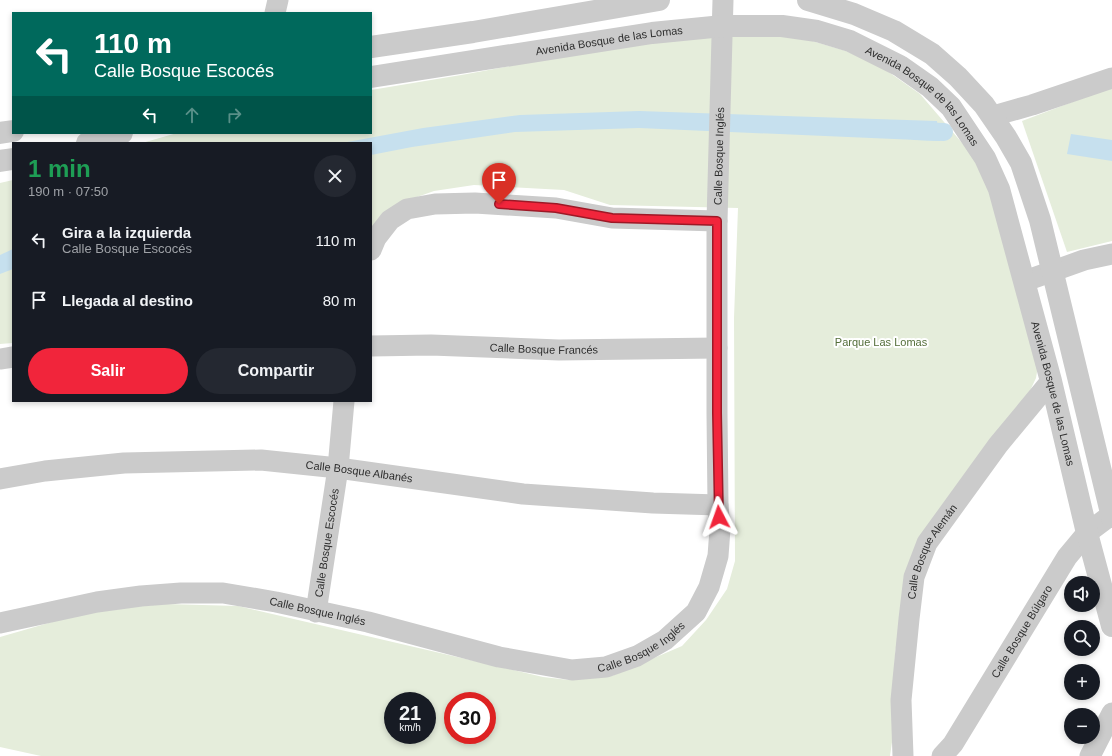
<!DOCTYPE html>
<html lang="es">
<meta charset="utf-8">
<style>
body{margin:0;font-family:Arial,sans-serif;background:#242831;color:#f1f3f6;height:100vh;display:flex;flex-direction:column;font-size:15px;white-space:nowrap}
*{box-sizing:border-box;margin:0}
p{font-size:13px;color:#9ea1a6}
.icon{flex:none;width:22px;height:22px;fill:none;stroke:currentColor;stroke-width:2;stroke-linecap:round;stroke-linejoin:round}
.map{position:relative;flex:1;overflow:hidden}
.side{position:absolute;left:12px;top:142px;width:360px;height:260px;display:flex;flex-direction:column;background:#171b24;border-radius:0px;box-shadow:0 2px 6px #0003}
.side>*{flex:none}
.top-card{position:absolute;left:12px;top:12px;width:360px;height:122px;border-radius:0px;box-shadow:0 2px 6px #0003;background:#00695c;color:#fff;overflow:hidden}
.fabs{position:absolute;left:1064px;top:576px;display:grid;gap:8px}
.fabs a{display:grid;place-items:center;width:36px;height:36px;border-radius:50%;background:#171b24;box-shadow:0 2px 6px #0003;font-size:20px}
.speed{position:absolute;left:384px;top:692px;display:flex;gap:8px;font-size:20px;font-weight:700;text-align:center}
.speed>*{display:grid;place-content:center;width:52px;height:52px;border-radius:50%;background:#171b24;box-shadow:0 2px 6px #0003;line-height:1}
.speed small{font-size:10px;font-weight:400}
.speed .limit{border:6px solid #d22;background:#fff;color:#111}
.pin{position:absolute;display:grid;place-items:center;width:34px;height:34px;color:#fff;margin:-41px -17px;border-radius:50% 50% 50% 0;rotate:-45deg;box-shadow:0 0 4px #0007}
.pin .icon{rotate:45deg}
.me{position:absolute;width:44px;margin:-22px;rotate:356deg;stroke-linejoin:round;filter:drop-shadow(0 0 3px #0008)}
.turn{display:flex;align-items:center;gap:14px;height:84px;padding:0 16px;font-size:18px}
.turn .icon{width:52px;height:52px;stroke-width:2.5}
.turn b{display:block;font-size:28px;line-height:34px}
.lanes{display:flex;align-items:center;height:38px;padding:0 16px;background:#0003;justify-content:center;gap:20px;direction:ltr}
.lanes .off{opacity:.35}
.round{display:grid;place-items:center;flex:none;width:42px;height:42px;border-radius:21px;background:#242831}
.summary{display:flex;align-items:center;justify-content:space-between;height:68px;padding:0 16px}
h1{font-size:24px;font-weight:800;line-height:30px;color:#1e9e55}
.action{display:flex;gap:8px;margin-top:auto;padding:8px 16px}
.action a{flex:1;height:46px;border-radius:24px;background:#f1253b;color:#fff;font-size:16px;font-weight:800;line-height:46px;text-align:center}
.action a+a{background:#242831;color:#f1f3f6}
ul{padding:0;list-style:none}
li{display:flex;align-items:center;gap:12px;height:60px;padding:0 16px}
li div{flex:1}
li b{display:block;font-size:15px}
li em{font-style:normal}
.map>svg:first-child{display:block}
.green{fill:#e5eddb;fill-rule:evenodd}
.water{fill:#c6e0ee}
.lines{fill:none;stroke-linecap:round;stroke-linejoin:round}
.canal{stroke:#c6e0ee;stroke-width:18}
.minor{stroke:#cbcbcb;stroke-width:21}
.tertiary{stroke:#cbcbcb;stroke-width:22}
.route-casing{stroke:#9d1826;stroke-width:10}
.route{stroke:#f1253b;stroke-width:7}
.labels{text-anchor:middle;stroke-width:4;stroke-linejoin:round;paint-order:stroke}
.street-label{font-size:11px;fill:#2e2e2e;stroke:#fff}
.park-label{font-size:11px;fill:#536d39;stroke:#fff}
</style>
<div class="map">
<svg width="1112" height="756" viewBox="0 0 1112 756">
<rect width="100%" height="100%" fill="#fff"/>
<!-- green -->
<g class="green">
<path d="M 756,31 L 809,40 L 846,51 L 880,66 L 920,94 L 975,158 L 995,204 L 1039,360 L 1036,378 L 1027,397 L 908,573 L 895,654 L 893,735 L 890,756 L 41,756 L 0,747 L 0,637 L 97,609 L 166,604 L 238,606 L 543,677 L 569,680 L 612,676 L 682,646 L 706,620 L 727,589 L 735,561 L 734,318 L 738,208 L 610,205 L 564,190 L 474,185 L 434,191 L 403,202 L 371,236 L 371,143 L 142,143 L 177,133 L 371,133 L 371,90 L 467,74 L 632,43 ZM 393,701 L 427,701 L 427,735 L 393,735 ZM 453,701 L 487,701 L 487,735 L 453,735 Z"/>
<polygon points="1112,87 1112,241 1067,252 1022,121"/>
<polygon points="13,180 13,343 0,344 0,183"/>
</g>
<!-- water -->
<g class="water">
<polygon points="639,111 937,121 940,141 639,128 515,132 412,147 371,155 371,143 342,143 423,128 520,115"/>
<polygon points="1071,134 1112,140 1112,161 1067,154"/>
<polygon points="13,249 13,269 0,274 0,255"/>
</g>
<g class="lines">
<!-- canal -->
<polyline class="canal" points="915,131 944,132"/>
<!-- minor -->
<g class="minor">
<polyline points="275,13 278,0"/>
<polyline points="993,116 1032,105 1112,78"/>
<polyline points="371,250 376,238 390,220 407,209 435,204 475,203 556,208 612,218 717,221"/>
<polyline points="1025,281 1084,260 1112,254"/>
<path id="s1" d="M 371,346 L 431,345 L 559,350 L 717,348"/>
<polyline points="0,359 13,357"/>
<path id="s2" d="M 0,479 L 45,471 L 124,463 L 261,460 L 338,468 L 523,494 L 653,503 L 718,505"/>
<path id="s3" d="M 316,612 L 338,468 L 344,401"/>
<path id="s4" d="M 0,623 L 97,602 L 141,596 L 181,593 L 223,593 L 276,602 L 368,622 L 499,657 L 572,670 L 606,667 L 637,656 L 665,640 L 696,612 L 709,587 L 718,556 L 720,529 L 718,505 L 717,413 L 717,221 L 723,0"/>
<path id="s5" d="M 903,756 L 901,700 L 909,619 L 914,577 L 927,543 L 998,445 L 1051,381"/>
<path id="s6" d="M 942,756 L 953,744 L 1067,557 L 1087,533 L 1111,515"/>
<polyline points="1090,756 1112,713"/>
</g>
<!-- tertiary -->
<g class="tertiary">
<polyline points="808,0 854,14 894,31 932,54 958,77 984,105 1006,137 1021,163 1040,220 1112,517"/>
<polyline points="371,47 473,32 659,0"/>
<path id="s7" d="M 371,77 L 652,33 L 723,26 L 782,26 L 817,31 L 850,41 L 900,66 L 930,87 L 951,107 L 985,158 L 999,189 L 1051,381 L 1087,533 L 1112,626"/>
<polyline points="0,133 13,131"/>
<polyline points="87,143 122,133"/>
<polyline points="0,161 13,159"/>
</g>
</g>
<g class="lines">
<defs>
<polyline id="route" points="499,204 556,208 612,218 717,221 717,413 719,517"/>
</defs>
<!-- route casing -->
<use href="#route" class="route-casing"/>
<!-- route -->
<use href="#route" class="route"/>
</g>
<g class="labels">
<!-- street labels -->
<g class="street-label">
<text dy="4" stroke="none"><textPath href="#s7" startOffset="241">Avenida Bosque de las Lomas</textPath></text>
<text dy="4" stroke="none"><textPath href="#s7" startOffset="577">Avenida Bosque de las Lomas</textPath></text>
<text dy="4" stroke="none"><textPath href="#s4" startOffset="1185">Calle Bosque Inglés</textPath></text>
<text dy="4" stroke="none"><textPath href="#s1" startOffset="173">Calle Bosque Francés</textPath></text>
<text dy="4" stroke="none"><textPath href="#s7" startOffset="913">Avenida Bosque de las Lomas</textPath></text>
<text dy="4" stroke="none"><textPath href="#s2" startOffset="361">Calle Bosque Albanés</textPath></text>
<text dy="4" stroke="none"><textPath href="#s3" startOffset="70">Calle Bosque Escocés</textPath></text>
<text dy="4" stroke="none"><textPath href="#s5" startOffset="210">Calle Bosque Alemán</textPath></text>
<text dy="4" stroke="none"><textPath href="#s4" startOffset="322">Calle Bosque Inglés</textPath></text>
<text dy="4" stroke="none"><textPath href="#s6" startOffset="148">Calle Bosque Búlgaro</textPath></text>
<text dy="4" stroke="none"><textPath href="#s4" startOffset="658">Calle Bosque Inglés</textPath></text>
</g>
<!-- park labels -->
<g class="park-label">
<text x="881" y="346">Parque Las Lomas</text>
</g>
</g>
</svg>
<div class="fabs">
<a><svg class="icon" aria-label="sound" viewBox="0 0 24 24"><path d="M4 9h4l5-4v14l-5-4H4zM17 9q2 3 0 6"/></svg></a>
<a><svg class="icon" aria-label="search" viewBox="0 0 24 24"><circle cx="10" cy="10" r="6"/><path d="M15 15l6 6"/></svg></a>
<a>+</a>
<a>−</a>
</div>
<div class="speed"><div>21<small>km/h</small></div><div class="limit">30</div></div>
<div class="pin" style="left:499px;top:204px;background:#d93025"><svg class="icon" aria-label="arrive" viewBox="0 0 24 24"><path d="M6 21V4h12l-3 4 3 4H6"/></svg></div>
<svg class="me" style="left:719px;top:517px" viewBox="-20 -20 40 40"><path d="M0-17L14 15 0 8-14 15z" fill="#f1253b" stroke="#fff" stroke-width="4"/></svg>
<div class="top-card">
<div class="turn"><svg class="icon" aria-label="left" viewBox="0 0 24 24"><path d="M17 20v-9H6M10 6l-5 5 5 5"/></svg><div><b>110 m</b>Calle Bosque Escocés</div></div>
<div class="lanes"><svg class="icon" aria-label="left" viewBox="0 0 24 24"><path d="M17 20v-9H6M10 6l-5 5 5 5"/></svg><svg class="icon off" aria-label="ahead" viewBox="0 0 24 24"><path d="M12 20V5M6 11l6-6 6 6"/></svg><svg class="icon off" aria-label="right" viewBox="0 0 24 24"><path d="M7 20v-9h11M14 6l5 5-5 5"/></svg></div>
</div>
<section class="side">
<div class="summary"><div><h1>1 min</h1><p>190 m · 07:50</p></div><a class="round"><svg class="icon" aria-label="close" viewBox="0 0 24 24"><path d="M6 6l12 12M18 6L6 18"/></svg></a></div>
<ul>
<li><svg class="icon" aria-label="left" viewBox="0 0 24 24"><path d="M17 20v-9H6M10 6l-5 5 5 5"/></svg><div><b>Gira a la izquierda</b><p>Calle Bosque Escocés</p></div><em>110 m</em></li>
<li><svg class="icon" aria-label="arrive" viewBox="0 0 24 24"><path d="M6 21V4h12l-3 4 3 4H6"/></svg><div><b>Llegada al destino</b></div><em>80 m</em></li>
</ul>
<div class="action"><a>Salir</a><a>Compartir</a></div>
</section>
</div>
